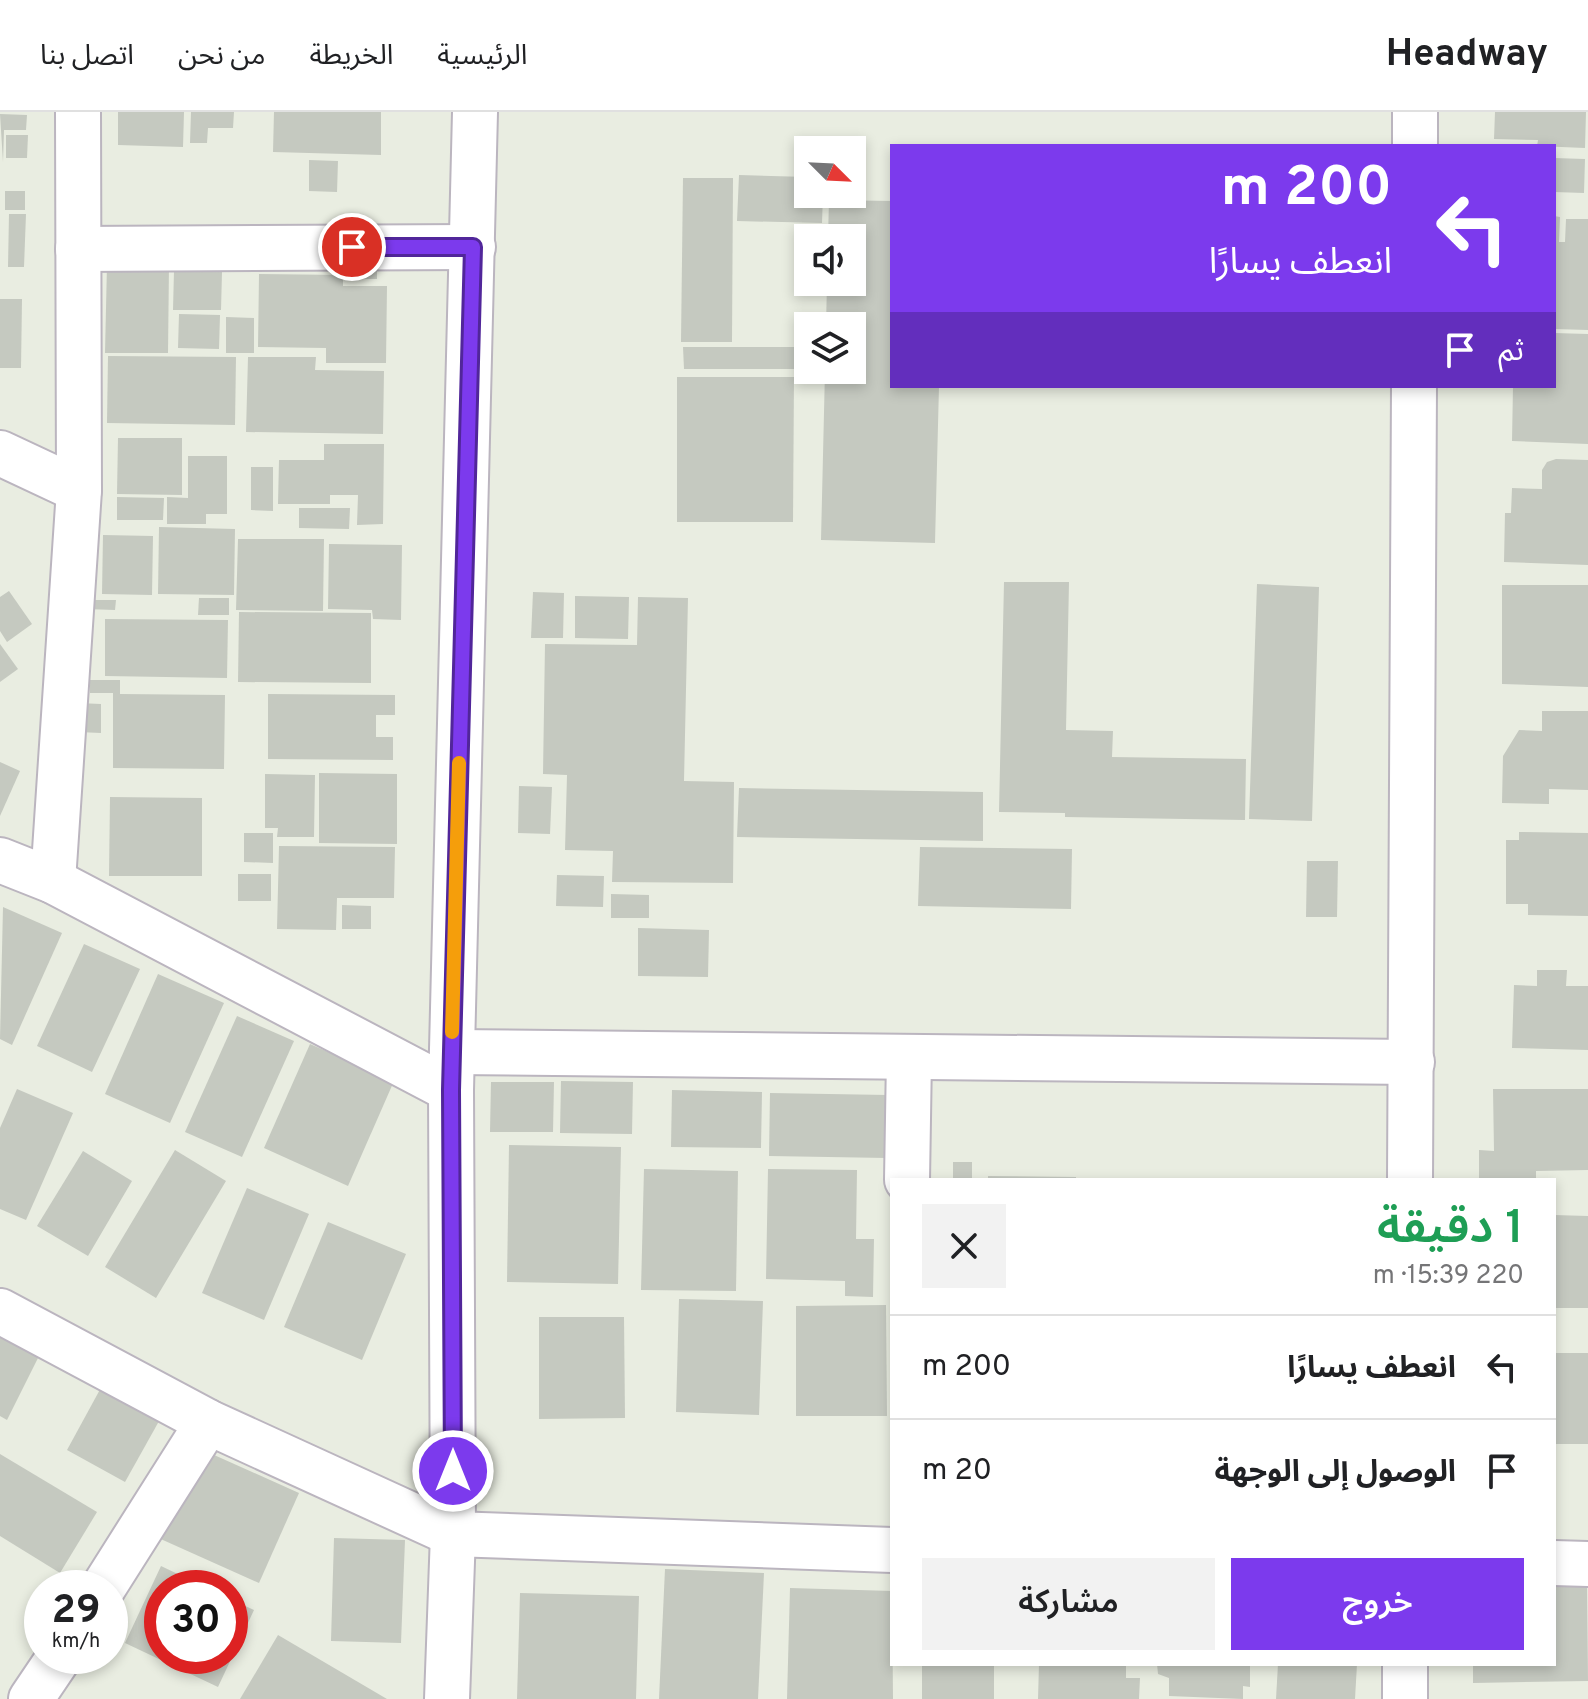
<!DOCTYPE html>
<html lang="ar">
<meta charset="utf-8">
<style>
body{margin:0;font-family:Overpass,"Noto Sans Arabic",sans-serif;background:#f2f2f2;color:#202124;direction:rtl;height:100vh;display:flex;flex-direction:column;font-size:30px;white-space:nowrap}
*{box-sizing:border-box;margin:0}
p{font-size:26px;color:#757577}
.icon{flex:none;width:44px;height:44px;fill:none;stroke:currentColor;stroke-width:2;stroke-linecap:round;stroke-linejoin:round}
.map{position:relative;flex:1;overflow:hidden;direction:ltr}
.panel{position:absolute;left:890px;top:1066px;width:666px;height:488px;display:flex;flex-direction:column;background:#fff;border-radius:0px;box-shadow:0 4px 12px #0003;direction:rtl}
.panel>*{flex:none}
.banner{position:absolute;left:890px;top:32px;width:666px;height:244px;border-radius:0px;box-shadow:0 4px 12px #0003;direction:rtl;background:#7c3aed;color:#fff;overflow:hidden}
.needle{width:52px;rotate:114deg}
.tools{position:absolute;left:794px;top:24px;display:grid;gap:16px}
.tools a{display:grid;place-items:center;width:72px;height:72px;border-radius:0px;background:#fff;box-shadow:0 4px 12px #0003;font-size:40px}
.speed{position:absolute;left:24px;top:1458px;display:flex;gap:16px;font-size:40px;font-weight:700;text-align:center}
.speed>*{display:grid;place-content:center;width:104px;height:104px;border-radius:50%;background:#fff;box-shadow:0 4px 12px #0003;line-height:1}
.speed small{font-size:20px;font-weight:400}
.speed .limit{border:12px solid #d22;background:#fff;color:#111}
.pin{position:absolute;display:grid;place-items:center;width:68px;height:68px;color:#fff;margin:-34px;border:4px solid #fff;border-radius:50%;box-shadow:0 2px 8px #0007}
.me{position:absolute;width:88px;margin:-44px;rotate:0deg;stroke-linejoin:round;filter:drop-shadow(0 0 6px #0008)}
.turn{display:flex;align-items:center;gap:28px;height:168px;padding:0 32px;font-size:36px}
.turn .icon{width:104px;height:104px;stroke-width:2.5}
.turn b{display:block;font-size:56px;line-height:68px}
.then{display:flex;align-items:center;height:76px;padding:0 32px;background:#0003;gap:16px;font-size:30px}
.round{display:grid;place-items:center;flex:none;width:84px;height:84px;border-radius:0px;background:#f2f2f2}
.head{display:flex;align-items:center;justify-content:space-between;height:136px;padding:0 32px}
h1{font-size:48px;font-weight:600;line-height:60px;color:#1e9e55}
.cta{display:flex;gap:16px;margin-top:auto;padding:16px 32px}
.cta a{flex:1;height:92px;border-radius:0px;background:#7c3aed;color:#fff;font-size:32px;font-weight:600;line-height:92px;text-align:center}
.cta a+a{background:#f2f2f2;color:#202124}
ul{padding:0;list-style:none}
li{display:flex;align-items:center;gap:24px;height:104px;padding:0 32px;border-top:2px solid #e0e0e0}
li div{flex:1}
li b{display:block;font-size:30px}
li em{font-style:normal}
header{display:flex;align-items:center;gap:48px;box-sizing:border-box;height:112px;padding:0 40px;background:#fff;border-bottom:2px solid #e0e0e0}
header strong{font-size:38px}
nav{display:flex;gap:44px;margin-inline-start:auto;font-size:28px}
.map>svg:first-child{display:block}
.building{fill:#c5c9c0}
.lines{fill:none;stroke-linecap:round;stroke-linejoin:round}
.street-casing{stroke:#bbb5bf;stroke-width:48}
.street{stroke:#fff;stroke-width:44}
.route-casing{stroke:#51269a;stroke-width:20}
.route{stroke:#7c3aed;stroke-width:14}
.slow{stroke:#f59e0b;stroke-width:14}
</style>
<header>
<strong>Headway</strong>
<nav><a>الرئيسية</a><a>الخريطة</a><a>من نحن</a><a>اتصل بنا</a></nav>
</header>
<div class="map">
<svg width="1588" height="1587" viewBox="0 0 1588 1587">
<rect width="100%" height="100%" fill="#e9ede1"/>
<!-- building -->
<g class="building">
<polygon points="118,0 184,0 183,35 118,33"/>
<polygon points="191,0 234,0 233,16 208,16 207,31 190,31"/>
<polygon points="274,0 381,0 381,43 273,40"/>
<polygon points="1495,0 1586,0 1585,36 1537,34 1538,28 1494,27"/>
<polygon points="0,2 27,3 26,18 4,18 3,50"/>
<polygon points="6,23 28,23 27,46 6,46"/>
<polygon points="1554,46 1585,47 1584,81 1554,80"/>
<polygon points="309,48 338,49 337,80 309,79"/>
<polygon points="739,63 808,65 808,82 823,82 822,111 737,109"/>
<polygon points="683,66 733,66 732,230 681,230"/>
<rect x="5" y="79" width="20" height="19"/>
<polygon points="829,88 892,89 892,274 939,274 935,431 821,428 825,258 852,258 852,214 826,214 827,170 852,170 852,126 828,126"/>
<polygon points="9,102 26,102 24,155 8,155"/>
<polygon points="1554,104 1560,105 1559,130 1565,130 1566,107 1588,107 1588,218 1554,217"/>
<polygon points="346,148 377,149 377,167 346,167"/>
<polygon points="107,152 169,152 168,241 105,241"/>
<polygon points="174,159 222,160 221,198 173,198"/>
<polygon points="259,162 343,163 343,174 387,174 386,251 326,251 326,236 258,235"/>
<polygon points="0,187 22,187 21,256 0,256"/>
<polygon points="179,202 220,203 219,237 178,236"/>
<polygon points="226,205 254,206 254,241 226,241"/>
<polygon points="1554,221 1588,222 1588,332 1512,329 1513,274 1554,274"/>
<polygon points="683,235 797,235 797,257 684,257"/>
<polygon points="108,244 236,245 235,313 107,311"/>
<polygon points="248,245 316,245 315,258 384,259 383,322 246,320"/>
<polygon points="677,265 794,265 793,410 677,410"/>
<polygon points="118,326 182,326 182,383 117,382"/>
<polygon points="324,332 384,332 383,412 357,413 358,383 330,383 330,392 278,392 279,348 324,348"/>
<polygon points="188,344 227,344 227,402 206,402 206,412 167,412 167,385 188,386"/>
<polygon points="1556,347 1588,348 1588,453 1504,450 1505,401 1511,401 1512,376 1542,377 1542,358 1547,350"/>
<polygon points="251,355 273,355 273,399 251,398"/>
<polygon points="117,385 164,386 163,408 117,408"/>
<polygon points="299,396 350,396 349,417 299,416"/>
<polygon points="159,415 235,417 234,483 158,482"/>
<polygon points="103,423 153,424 152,483 102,482"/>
<polygon points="238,427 324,427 323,499 236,498"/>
<polygon points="329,432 402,433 401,508 373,507 372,498 328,497"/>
<polygon points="1004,470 1069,470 1066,618 1113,619 1112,645 1246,647 1245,708 1065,705 1065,701 999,700"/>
<polygon points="1257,472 1319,475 1312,709 1249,707"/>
<polygon points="1502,473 1588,473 1588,575 1502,572"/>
<polygon points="9,479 32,512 7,530 0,519 0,485"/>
<polygon points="533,480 564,481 563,526 531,526"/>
<polygon points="575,484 629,485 628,527 575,526"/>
<polygon points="638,485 688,486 684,669 734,670 733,771 612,770 613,739 565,738 567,663 543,662 545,532 637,533"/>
<polygon points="199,486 229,486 229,503 198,503"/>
<polygon points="85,488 116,488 115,498 85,497"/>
<polygon points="239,500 371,501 371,571 238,570"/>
<polygon points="105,507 228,508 227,566 105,564"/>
<polygon points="0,532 18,557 0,570"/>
<polygon points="90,568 120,568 120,582 225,583 224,657 113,656 113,581 90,581"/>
<polygon points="268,582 395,583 395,603 376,603 376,625 393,625 393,648 268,647"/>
<polygon points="78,591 101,592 101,621 78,620"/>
<polygon points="1542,599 1588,599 1588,678 1549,677 1549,692 1502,691 1503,644 1519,618 1542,619"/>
<polygon points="0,650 20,659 0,704"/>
<polygon points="319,661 397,662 397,732 319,731"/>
<polygon points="265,662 315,663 314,725 277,725 278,716 265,716"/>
<polygon points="519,674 552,675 550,722 518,721"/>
<polygon points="739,676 983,680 983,729 737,725"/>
<polygon points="110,685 202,686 202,764 109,764"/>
<polygon points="1519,720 1588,721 1588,804 1528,803 1528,792 1506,792 1506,728 1519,728"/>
<polygon points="244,721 273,721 273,751 244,750"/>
<polygon points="279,734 395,735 394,786 337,786 336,818 277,817"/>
<polygon points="920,735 1072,737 1071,797 918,794"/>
<polygon points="1307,749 1338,749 1337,805 1306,805"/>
<rect x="238" y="762" width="33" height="27"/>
<polygon points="557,763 604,764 603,795 556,794"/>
<polygon points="611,782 649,783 649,806 611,806"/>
<polygon points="342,793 371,794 371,817 342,817"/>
<polygon points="3,795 62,821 12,933 0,927"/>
<polygon points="638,816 709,818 708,865 638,864"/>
<polygon points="84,832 140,857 92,960 37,934"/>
<polygon points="1537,858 1567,858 1566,874 1588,874 1588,938 1512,936 1514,873 1537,874"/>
<polygon points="158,862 224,891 170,1011 105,982"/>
<polygon points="237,904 294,929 242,1045 185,1020"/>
<polygon points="310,932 394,969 348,1074 264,1036"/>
<polygon points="561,969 633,970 632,1022 560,1021"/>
<polygon points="491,970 554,970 553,1020 490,1020"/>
<polygon points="17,977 73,1001 26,1108 0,1097 0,1016"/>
<polygon points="1493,977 1588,977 1588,1058 1536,1059 1536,1068 1479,1068 1479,1038 1494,1039"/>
<polygon points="672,978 762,980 761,1036 671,1035"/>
<polygon points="770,981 888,983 887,1046 769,1044"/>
<polygon points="509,1033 621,1035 618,1172 507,1170"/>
<polygon points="175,1038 226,1069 156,1186 105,1155"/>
<polygon points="83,1039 132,1069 88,1144 37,1114"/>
<rect x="953" y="1050" width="19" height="18"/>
<polygon points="644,1057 738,1059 736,1179 641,1178"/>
<polygon points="768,1057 857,1058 856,1127 874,1127 873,1185 845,1184 845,1169 766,1167"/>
<polygon points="988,1064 1076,1065 1076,1068 988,1068"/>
<polygon points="247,1076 309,1102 264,1208 202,1181"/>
<polygon points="1554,1103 1588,1104 1588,1196 1554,1196"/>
<polygon points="328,1110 406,1142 362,1248 284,1215"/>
<polygon points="679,1187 763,1189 759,1303 676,1300"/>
<polygon points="886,1193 887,1304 796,1304 796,1194"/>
<polygon points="539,1205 624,1205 625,1306 539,1307"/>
<polygon points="0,1225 39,1244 7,1308 0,1304"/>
<rect x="1554" y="1241" width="34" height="91"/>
<polygon points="109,1261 168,1293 125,1370 67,1338"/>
<polygon points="194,1334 299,1381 259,1471 154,1424"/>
<polygon points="0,1342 97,1400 60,1461 0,1424"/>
<polygon points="334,1426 405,1428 401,1531 331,1529"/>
<polygon points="161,1454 207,1476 162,1476 162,1544 230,1544 230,1487 254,1498 218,1575 125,1531"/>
<polygon points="665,1457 764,1461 758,1587 659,1587"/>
<polygon points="1554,1470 1587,1470 1588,1569 1473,1571 1473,1552 1554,1552"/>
<polygon points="790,1476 892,1479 893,1587 787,1587"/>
<polygon points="520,1481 639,1484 636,1587 517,1587"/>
<polygon points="278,1523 387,1587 240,1587"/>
<rect x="922" y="1552" width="72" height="35"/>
<polygon points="1039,1552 1126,1552 1126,1566 1140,1566 1139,1587 1038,1587"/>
<polygon points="1157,1552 1250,1552 1250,1575 1243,1574 1243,1587 1169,1584 1169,1566 1158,1562"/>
<polygon points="1278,1552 1357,1552 1355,1587 1276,1587"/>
</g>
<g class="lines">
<defs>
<g id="street">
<polyline points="1415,34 1415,0"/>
<polyline points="78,137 473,135"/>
<polyline points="0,341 79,378"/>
<polyline points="0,748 53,769 451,978"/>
<polyline points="53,769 79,378 78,0"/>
<polyline points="452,940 1412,950"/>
<polyline points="907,1068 909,945"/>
<polyline points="1410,1068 1414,274"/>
<polyline points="0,1199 208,1310 453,1422 892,1438"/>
<polyline points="1554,1451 1588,1452"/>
<polyline points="103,1476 208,1310"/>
<polyline points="1405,1552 1405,1587"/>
<polyline points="31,1587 60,1544"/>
<polyline points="447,1587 453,1422 451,978 475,0"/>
</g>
</defs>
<!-- street casing -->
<use href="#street" class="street-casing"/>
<!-- street -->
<use href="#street" class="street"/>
</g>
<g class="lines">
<defs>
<polyline id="route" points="352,135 473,135 451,978 453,1359"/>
</defs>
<!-- route casing -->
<use href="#route" class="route-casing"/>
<!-- route -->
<use href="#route" class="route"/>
<!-- slow -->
<polyline class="slow" points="452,920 459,651"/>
</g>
</svg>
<div class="tools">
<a><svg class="needle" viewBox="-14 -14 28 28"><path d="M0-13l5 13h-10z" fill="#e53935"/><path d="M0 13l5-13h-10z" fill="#757577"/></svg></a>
<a><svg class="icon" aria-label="sound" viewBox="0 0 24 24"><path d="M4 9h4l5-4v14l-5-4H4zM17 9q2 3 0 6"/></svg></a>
<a><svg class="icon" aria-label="layers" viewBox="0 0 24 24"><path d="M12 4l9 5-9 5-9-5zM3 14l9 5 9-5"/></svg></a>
</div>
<div class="speed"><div>29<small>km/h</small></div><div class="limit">30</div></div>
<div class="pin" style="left:352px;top:135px;background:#d93025"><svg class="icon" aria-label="arrive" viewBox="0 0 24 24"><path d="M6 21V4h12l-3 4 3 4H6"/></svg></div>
<svg class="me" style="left:453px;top:1359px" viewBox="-20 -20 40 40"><circle r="17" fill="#7c3aed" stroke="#fff" stroke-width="3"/><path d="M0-11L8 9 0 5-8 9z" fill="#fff"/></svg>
<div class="banner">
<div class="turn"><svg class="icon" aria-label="left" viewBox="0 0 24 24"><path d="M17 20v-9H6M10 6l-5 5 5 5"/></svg><div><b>200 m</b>انعطف يسارًا</div></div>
<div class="then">ثم<svg class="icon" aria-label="arrive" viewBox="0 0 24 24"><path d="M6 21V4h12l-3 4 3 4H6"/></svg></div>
</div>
<section class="panel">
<div class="head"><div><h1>1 دقيقة</h1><p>220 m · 15:39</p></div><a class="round"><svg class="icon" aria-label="close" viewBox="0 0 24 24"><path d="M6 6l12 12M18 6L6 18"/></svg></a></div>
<ul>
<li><svg class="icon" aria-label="left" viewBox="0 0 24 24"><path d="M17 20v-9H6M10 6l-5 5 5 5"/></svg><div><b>انعطف يسارًا</b></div><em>200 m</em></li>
<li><svg class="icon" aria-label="arrive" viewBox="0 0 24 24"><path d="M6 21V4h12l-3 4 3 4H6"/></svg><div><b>الوصول إلى الوجهة</b></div><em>20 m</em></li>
</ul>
<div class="cta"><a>خروج</a><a>مشاركة</a></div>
</section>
</div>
